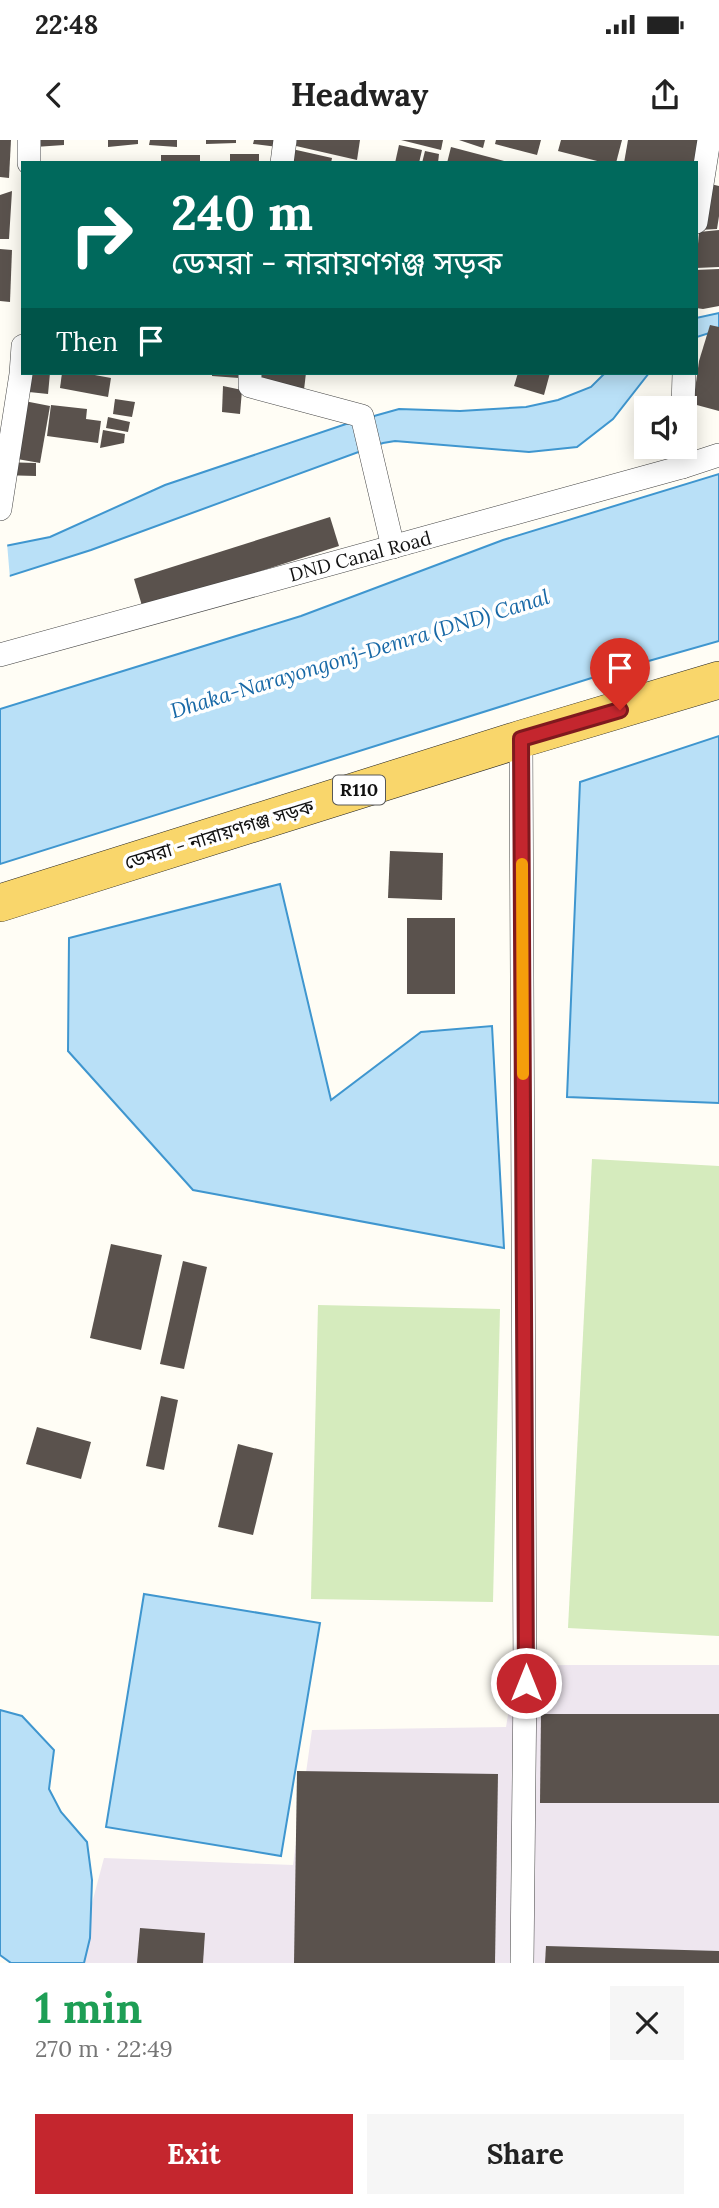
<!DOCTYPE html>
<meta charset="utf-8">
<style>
body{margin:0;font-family:Lora,"Noto Sans Bengali",serif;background:#f6f6f6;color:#222;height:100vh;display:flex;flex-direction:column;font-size:26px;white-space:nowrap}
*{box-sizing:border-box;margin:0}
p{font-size:23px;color:#767676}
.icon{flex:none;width:38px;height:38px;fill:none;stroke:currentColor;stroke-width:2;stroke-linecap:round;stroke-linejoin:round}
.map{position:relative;height:1823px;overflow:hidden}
.drawer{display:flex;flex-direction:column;background:#fff;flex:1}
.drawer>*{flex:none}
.top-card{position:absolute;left:21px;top:21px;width:677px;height:214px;border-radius:0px;box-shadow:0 4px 18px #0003;background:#00695c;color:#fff;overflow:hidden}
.tools{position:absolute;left:634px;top:256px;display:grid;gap:14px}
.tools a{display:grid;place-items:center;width:63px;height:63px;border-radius:0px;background:#fff;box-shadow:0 4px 18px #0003;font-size:35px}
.pin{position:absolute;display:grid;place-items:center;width:60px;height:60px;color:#fff;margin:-72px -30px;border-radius:50% 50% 50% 0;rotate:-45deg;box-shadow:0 0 7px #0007}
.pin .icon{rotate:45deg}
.me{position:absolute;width:77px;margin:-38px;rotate:0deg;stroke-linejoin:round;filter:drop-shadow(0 0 5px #0008)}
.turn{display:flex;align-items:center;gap:24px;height:147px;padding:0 35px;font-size:32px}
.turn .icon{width:91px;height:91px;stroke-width:2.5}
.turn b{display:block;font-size:49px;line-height:60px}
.then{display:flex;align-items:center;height:66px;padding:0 35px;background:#0003;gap:14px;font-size:26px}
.round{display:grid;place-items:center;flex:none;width:74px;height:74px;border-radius:0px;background:#f6f6f6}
.headline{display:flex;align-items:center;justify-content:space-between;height:119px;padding:0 35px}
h1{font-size:42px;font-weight:700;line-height:52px;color:#1e9e55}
.primary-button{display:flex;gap:14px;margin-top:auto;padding:14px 35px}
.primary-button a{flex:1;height:80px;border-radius:0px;background:#c4262e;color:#fff;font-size:28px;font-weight:700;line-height:80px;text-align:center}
.primary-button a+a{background:#f6f6f6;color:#222}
.status{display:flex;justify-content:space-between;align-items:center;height:49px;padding:0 35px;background:#fff;direction:ltr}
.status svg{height:19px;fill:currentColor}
header{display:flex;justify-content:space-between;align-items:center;height:91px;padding:0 35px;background:#fff;font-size:32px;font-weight:700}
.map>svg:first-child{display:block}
.industrial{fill:#eee6ef}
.green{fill:#d5ebbd}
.water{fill:#b9e0f7;stroke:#3f96cf;stroke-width:2}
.pier{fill:#fffdf5}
.building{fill:#5a524d}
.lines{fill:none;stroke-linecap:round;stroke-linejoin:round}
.minor-casing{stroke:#444;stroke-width:24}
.primary-casing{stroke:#222;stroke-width:38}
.minor{stroke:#fff;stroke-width:23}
.primary{stroke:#f9d66b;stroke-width:37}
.route-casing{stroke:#7f191e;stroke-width:18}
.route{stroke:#c4262e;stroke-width:12}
.slow{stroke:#f59e0b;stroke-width:12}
.labels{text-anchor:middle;stroke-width:7;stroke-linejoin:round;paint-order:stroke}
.shield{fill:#fff;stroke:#585858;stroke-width:2}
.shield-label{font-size:18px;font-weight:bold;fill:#111}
.street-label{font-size:19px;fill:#111;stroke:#fff}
.water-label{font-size:21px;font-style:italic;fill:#1768a6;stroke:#fff}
</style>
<div class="status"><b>22:48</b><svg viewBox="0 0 49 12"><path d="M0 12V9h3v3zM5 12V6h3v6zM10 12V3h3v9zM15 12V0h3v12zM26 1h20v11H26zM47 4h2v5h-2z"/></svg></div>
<header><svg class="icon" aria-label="back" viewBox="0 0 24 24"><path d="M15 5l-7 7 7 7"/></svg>Headway<svg class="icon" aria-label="share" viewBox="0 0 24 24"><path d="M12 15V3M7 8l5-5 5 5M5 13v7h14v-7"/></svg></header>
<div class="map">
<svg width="719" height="1823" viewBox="0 0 719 1823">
<rect width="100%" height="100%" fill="#fffdf5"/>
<!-- industrial -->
<polygon class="industrial" points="567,1525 719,1525 719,1823 76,1823 104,1718 293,1725 312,1590 506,1587 516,1526"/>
<!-- green -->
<g class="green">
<polygon points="592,1019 719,1026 719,1496 568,1488"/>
<polygon points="318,1165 500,1169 493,1462 311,1459"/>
</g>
<!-- water -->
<g class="water">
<polygon points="719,173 719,190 697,197 696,178"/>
<polygon points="605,233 649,233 613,279 577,307 529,312 395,301 383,303 91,410 0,439 0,407 50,397 165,345 349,283 399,269 460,271 526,267 558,260 591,247"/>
<polygon points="719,334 719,501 617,530 0,724 0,569 301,476 503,400"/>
<polygon points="719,596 719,963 567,957 580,642"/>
<polygon points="280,744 331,960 421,892 492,886 504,1108 193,1050 68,911 69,798"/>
<polygon points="144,1454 320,1483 281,1716 106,1687"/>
<polygon points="0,1570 22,1576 54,1610 49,1649 61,1672 87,1702 92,1740 90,1798 84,1823 11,1823 0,1815"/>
</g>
<!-- pier -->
<polygon class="pier" points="7,403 10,439 0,441 0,405"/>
<!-- building -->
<g class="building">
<polygon points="0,0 11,0 9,38 0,37"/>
<polygon points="35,0 64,0 64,5 35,7"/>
<polygon points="108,0 138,0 138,4 108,7"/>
<polygon points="150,0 177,0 177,7 149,5"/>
<polygon points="206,0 236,0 236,3 206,4"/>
<polygon points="254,0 279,0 278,7 253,4"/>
<polygon points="297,0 360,0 357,20 296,6"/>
<polygon points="401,0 443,0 441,10"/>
<polygon points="459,0 485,0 483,8"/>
<polygon points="496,0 541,0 537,15 495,4"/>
<polygon points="561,0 622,0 616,23 605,23 558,11"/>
<polygon points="628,0 702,0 697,23 624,23"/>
<polygon points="399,5 422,10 419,23 395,23"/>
<polygon points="451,7 508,22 508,23 447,23"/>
<polygon points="292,9 332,18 331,23 289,22"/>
<polygon points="425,11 439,14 438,23 422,23"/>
<rect x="230" y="14" width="29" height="9"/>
<rect x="161" y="15" width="39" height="8"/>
<polygon points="706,43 719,46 719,76 717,89 699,90"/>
<polygon points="12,51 9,99 0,99 0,55"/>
<polygon points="719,90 719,127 696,128 699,92"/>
<polygon points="0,109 12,110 10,162 0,161"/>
<polygon points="719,129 719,166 703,169 696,168 696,130"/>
<polygon points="710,185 719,187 719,271 693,264 699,221"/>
<polygon points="23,233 50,233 48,254 10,250"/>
<polygon points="62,233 84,233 111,238 108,257 60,248"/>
<polygon points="212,233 239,233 239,238 212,236"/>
<polygon points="256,233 306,233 303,258 256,241"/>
<polygon points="518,233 550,233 544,255 514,246"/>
<polygon points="223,246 242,250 240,274 222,272"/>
<polygon points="9,258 50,266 40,323 0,316"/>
<polygon points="115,259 135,262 132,277 113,274"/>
<polygon points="51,265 87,269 86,279 101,281 98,303 47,296"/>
<polygon points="108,277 130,282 128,292 106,288"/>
<polygon points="103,290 125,294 124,303 100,308"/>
<polygon points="0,322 36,323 36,336 0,335"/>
<polygon points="330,377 339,406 143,469 134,439"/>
<polygon points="390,711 443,713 442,760 388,758"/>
<rect x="407" y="778" width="48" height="76"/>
<polygon points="111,1104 162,1115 141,1210 90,1198"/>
<polygon points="183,1121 207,1127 184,1229 160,1224"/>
<polygon points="161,1256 178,1260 164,1330 146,1326"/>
<polygon points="37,1287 91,1302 81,1339 26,1324"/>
<polygon points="238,1304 273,1313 253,1395 218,1387"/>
<polygon points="541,1574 719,1574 719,1663 540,1663"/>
<polygon points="297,1631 498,1634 495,1823 294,1823"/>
<polygon points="140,1788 205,1793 203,1823 137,1823"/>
<polygon points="546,1806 719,1811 719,1823 545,1823"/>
</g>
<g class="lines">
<defs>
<g id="minor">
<polyline points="29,0 29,23"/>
<polyline points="282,23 285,0"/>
<polyline points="696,82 709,0"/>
<polyline points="250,233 250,246 362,276 393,407"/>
<polyline points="683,268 684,233"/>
<polyline points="682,327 683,306"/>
<polyline points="0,369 21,234 23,206"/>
<polyline points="0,515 682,327 719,315"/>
<polyline points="521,599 525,1543 522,1823"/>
</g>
<polyline id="primary" points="0,763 521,599 719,540"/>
</defs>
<!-- minor casing -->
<use href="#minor" class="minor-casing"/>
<!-- primary casing -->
<use href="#primary" class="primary-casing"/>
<!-- minor -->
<use href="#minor" class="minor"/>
<!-- primary -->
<use href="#primary" class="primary"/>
</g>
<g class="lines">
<defs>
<polyline id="route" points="526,1543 521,599 620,570"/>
</defs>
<!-- route casing -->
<use href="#route" class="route-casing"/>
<!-- route -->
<use href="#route" class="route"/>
<!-- slow -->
<polyline class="slow" points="522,724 523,934"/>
</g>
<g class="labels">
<!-- shield labels -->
<rect class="shield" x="333" y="635.5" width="52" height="29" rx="5"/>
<g class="shield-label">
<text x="359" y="656">R110</text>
</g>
<!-- street labels -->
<g class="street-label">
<text transform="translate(360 416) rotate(-15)" y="7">DND Canal Road</text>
<text transform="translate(219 694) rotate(-17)" y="7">ডেমরা - নারায়ণগঞ্জ সড়ক</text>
</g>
<!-- water labels -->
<g class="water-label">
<text transform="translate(360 514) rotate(-17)" y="7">Dhaka-Narayongonj-Demra (DND) Canal</text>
</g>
</g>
</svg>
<div class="tools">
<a><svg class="icon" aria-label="sound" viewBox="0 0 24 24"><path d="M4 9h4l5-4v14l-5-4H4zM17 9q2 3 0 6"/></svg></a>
</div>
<div class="pin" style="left:620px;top:570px;background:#d93025"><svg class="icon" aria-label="arrive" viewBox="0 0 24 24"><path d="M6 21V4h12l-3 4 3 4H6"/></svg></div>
<svg class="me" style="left:526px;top:1543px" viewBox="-20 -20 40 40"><circle r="17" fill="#c4262e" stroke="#fff" stroke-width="3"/><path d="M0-11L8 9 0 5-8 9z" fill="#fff"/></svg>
<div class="top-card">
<div class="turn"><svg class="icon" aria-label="right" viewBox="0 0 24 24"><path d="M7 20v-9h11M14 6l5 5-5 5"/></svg><div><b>240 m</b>ডেমরা - নারায়ণগঞ্জ সড়ক</div></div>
<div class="then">Then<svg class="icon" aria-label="arrive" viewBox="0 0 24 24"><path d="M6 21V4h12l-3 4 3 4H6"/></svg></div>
</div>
</div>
<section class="drawer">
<div class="headline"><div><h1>1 min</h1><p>270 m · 22:49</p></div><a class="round"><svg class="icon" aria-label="close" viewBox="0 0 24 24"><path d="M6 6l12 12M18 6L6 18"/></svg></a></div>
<div class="primary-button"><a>Exit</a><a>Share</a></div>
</section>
